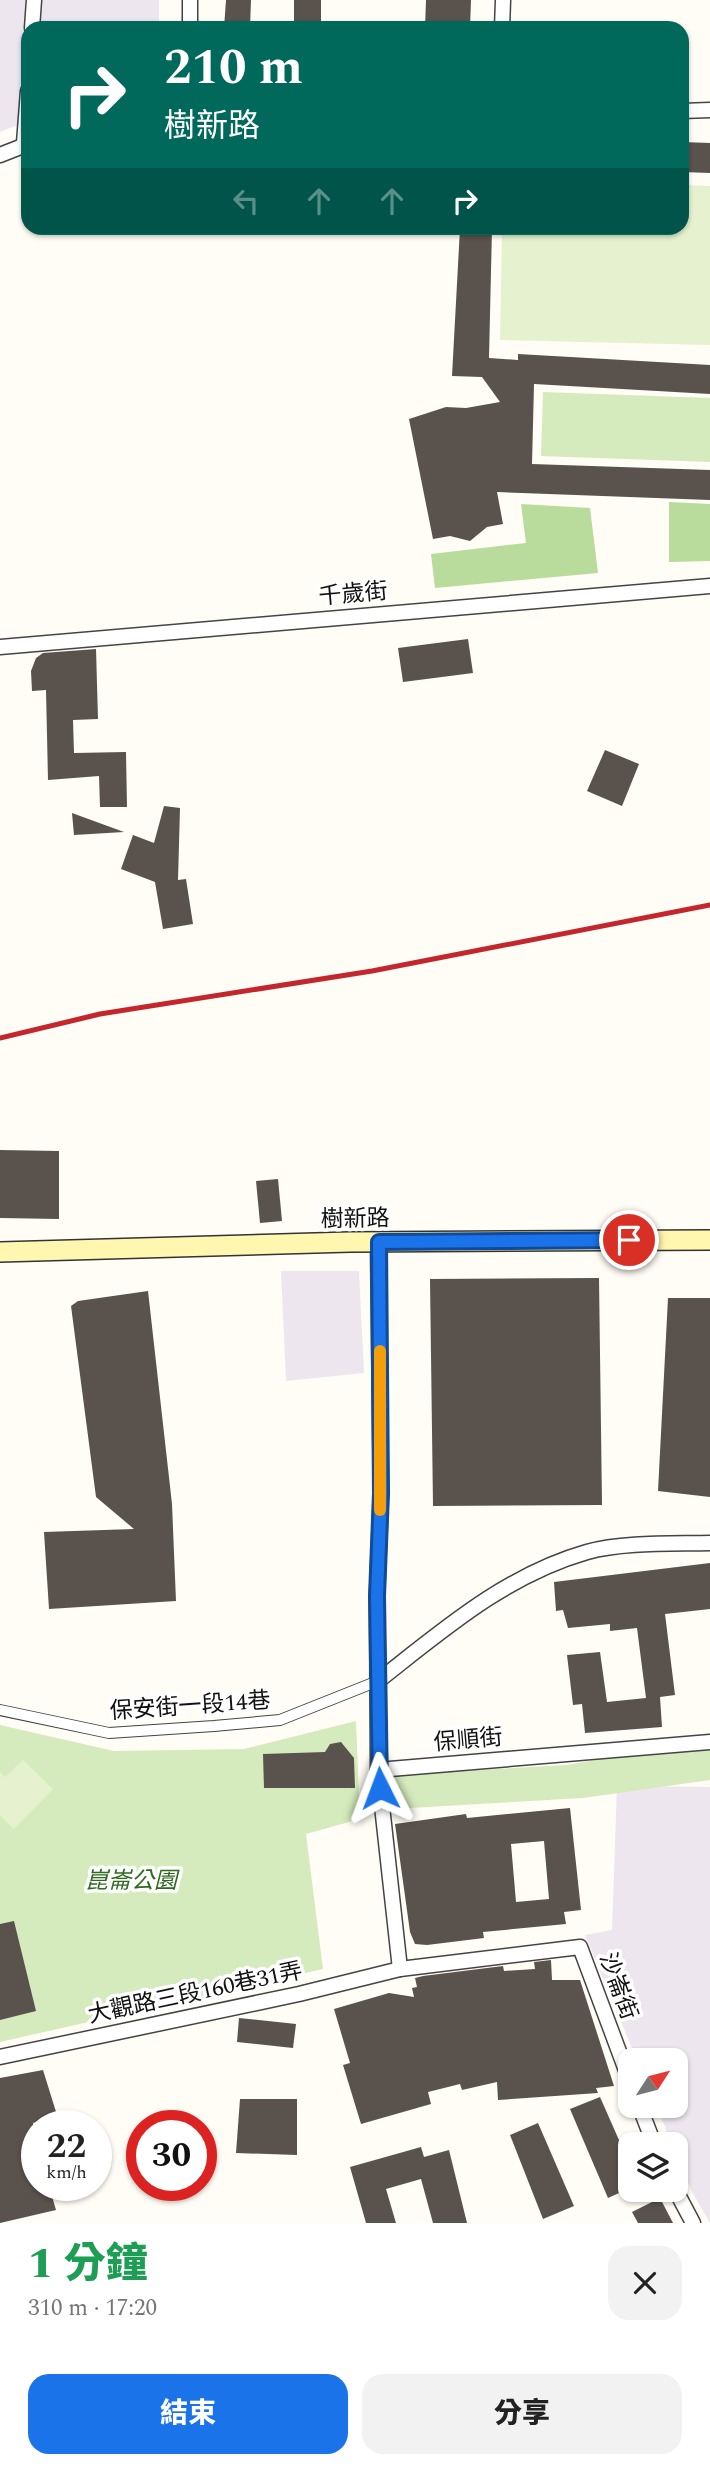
<!DOCTYPE html>
<html lang="zh-TW">
<meta charset="utf-8">
<style>
body{margin:0;font-family:Spectral,"Noto Sans TC",serif;background:#f2f2f2;color:#222;height:100vh;display:flex;flex-direction:column;font-size:26px;white-space:nowrap}
*{box-sizing:border-box;margin:0}
p{font-size:23px;color:#767676}
.icon{flex:none;width:38px;height:38px;fill:none;stroke:currentColor;stroke-width:2;stroke-linecap:round;stroke-linejoin:round}
.map{position:relative;height:2223px;overflow:hidden}
.side{display:flex;flex-direction:column;background:#fff;flex:1}
.side>*{flex:none}
.top-card{position:absolute;left:21px;top:21px;width:668px;height:214px;border-radius:21px;box-shadow:0 2px 5px #0004;background:#00695c;color:#fff;overflow:hidden}
.needle{width:46px;rotate:54deg}
.fabs{position:absolute;left:618px;top:2048px;display:grid;gap:14px}
.fabs a{display:grid;place-items:center;width:70px;height:70px;border-radius:14px;background:#fff;box-shadow:0 2px 5px #0004;font-size:35px}
.speed{position:absolute;left:21px;top:2110px;display:flex;gap:14px;font-size:35px;font-weight:700;text-align:center}
.speed>*{display:grid;place-content:center;width:91px;height:91px;border-radius:50%;background:#fff;box-shadow:0 2px 5px #0004;line-height:1}
.speed small{font-size:18px;font-weight:400}
.speed .limit{border:10px solid #d22;background:#fff;color:#111}
.pin{position:absolute;display:grid;place-items:center;width:60px;height:60px;color:#fff;margin:-30px;border:4px solid #fff;border-radius:50%;box-shadow:0 2px 7px #0007}
.me{position:absolute;width:77px;margin:-38px;rotate:357deg;stroke-linejoin:round;filter:drop-shadow(0 0 5px #0008)}
.turn{display:flex;align-items:center;gap:24px;height:147px;padding:0 28px;font-size:32px}
.turn .icon{width:91px;height:91px;stroke-width:2.5}
.turn b{display:block;font-size:49px;line-height:60px}
.lanes{display:flex;align-items:center;height:66px;padding:0 28px;background:#0003;justify-content:center;gap:35px;direction:ltr}
.lanes .off{opacity:.35}
.round{display:grid;place-items:center;flex:none;width:74px;height:74px;border-radius:21px;background:#f2f2f2}
.summary{display:flex;align-items:center;justify-content:space-between;height:119px;padding:0 28px}
h1{font-size:42px;font-weight:800;line-height:52px;color:#1e9e55}
.button{display:flex;gap:14px;margin-top:auto;padding:14px 28px}
.button a{flex:1;height:80px;border-radius:21px;background:#1a73e8;color:#fff;font-size:28px;font-weight:800;line-height:80px;text-align:center}
.button a+a{background:#f2f2f2;color:#222}
.map>svg:first-child{display:block}
.industrial{fill:#eee6ef}
.green{fill:#d5ebbd}
.forest{fill:#b9dc9c}
.pitch{fill:#e6f2cf}
.building{fill:#5a524d;fill-rule:evenodd}
.lines{fill:none;stroke-linecap:round;stroke-linejoin:round}
.pedestrian-casing{stroke:#444;stroke-width:12}
.minor-casing{stroke:#444;stroke-width:17}
.secondary-casing{stroke:#333;stroke-width:22}
.pedestrian{stroke:#fff;stroke-width:10}
.minor{stroke:#fff;stroke-width:14}
.secondary{stroke:#fff6b0;stroke-width:19}
.rail{stroke:#c4262e;stroke-width:5}
.route-casing{stroke:#114b97;stroke-width:18}
.route{stroke:#1a73e8;stroke-width:12}
.slow{stroke:#f59e0b;stroke-width:12}
.labels{text-anchor:middle;stroke-width:7;stroke-linejoin:round;paint-order:stroke}
.street-label{font-size:23px;fill:#111;stroke:#fff}
.park-label{font-size:23px;font-style:italic;fill:#2f6b1f;stroke:#fff}
</style>
<div class="map">
<svg width="710" height="2223" viewBox="0 0 710 2223">
<rect width="100%" height="100%" fill="#fffdf5"/>
<!-- industrial -->
<g class="industrial">
<polygon points="0,0 159,0 159,28 28,28 28,126 15,126 0,132"/>
<polygon points="359,1271 364,1373 286,1381 281,1271"/>
<polygon points="617,1786 710,1787 710,2223 692,2192 676,2153 676,2144 672,2144 656,2105 676,2105 676,2060 637,2060 585,1935 612,1930"/>
</g>
<!-- green -->
<g class="green">
<polygon points="543,392 710,398 710,462 541,456"/>
<polygon points="356,1721 360,1819 306,1834 323,1969 0,2042 0,1725 114,1751 244,1749"/>
<polygon points="668,1748 710,1748 710,1780 583,1798 393,1809 392,1775 566,1765"/>
</g>
<!-- forest -->
<g class="forest">
<polygon points="669,502 710,504 710,561 669,562"/>
<polygon points="521,504 590,508 598,573 435,588 431,554 526,543"/>
</g>
<!-- pitch -->
<g class="pitch">
<polygon points="683,185 710,186 710,345 500,340 502,228 682,228"/>
<polygon points="23,1760 53,1789 14,1829 0,1815 0,1772 5,1777"/>
</g>
<!-- building -->
<g class="building">
<polygon points="226,0 251,0 250,28 224,28"/>
<rect x="294" y="0" width="27" height="28"/>
<polygon points="426,0 471,0 470,28 425,28"/>
<polygon points="682,142 710,143 710,173 682,172"/>
<polygon points="460,228 492,228 489,358 518,360 518,354 710,365 710,394 534,384 532,464 710,470 710,500 497,492 503,524 487,527 470,541 450,536 433,539 409,419 446,407 466,408 500,402 482,377 452,376"/>
<polygon points="468,639 473,673 403,682 398,648"/>
<polygon points="96,649 98,719 73,720 74,753 126,752 127,807 100,807 99,776 48,780 46,690 32,691 31,671 36,658 43,653"/>
<polygon points="605,750 639,764 622,806 587,791"/>
<polygon points="164,806 180,808 178,880 186,879 193,924 163,929 155,882 121,869 133,835 154,843"/>
<polygon points="72,813 124,832 74,835"/>
<polygon points="0,1150 59,1151 59,1219 0,1218"/>
<polygon points="278,1179 282,1221 260,1223 256,1181"/>
<polygon points="599,1278 602,1505 433,1506 430,1279"/>
<polygon points="148,1291 172,1504 176,1601 49,1609 44,1532 134,1529 96,1497 71,1306 78,1301"/>
<polygon points="668,1298 710,1298 710,1497 658,1491"/>
<polygon points="710,1563 710,1609 665,1614 675,1695 660,1697 662,1727 585,1733 582,1704 573,1705 567,1655 600,1652 607,1702 646,1698 637,1628 610,1631 610,1624 568,1628 563,1610 556,1611 554,1582"/>
<polygon points="341,1742 354,1758 355,1788 264,1788 263,1754 325,1752 330,1744"/>
<path d="M 570,1808 L 581,1910 L 564,1912 L 566,1924 L 483,1932 L 484,1938 L 427,1945 L 415,1944 L 410,1932 L 395,1824 L 466,1814 L 467,1818 ZM 544,1841 L 549,1899 L 516,1902 L 511,1844 Z"/>
<polygon points="14,1921 36,2011 0,2020 0,1924"/>
<polygon points="551,1960 552,1980 580,1980 614,2086 596,2088 598,2093 498,2100 497,2082 462,2090 460,2084 428,2092 431,2104 361,2124 343,2065 350,2063 334,2009 389,1993 414,1997 412,1988 417,1987 415,1978 423,1976 503,1966 504,1971 535,1969 534,1962"/>
<polygon points="239,2018 296,2024 293,2048 237,2042"/>
<polygon points="43,2070 57,2115 33,2123 37,2136 37,2186 49,2186 56,2210 0,2223 0,2078"/>
<polygon points="600,2097 630,2165 630,2188 608,2198 570,2109"/>
<polygon points="240,2099 297,2099 297,2155 236,2153"/>
<polygon points="538,2123 574,2206 543,2219 510,2135"/>
<polygon points="421,2147 424,2157 449,2150 467,2223 433,2223 421,2179 386,2189 396,2223 366,2223 350,2167"/>
<polygon points="660,2198 673,2223 638,2223 632,2212"/>
</g>
<g class="lines">
<defs>
<polyline id="pedestrian" points="0,1710 109,1733 214,1726 280,1720 378,1681"/>
<g id="minor">
<polyline points="190,0 190,28"/>
<polyline points="32,28 34,0"/>
<polyline points="502,28 503,0"/>
<polyline points="682,111 710,110"/>
<polyline points="24,143 28,91"/>
<polyline points="0,155 28,144"/>
<polyline points="0,647 710,586"/>
<polyline points="378,1242 381,1493 377,1596 378,1770 400,1969"/>
<path d="M 378,1681 C 443,1630 506,1575 587,1552 C 623,1542 673,1544 710,1543"/>
<polyline points="378,1770 710,1742"/>
<polyline points="0,2057 299,1994 400,1969 580,1947 630,2081"/>
<polyline points="639,2105 654,2144"/>
<polyline points="675,2189 693,2223"/>
</g>
<polyline id="secondary" points="0,1252 350,1242 710,1240"/>
</defs>
<!-- pedestrian casing -->
<use href="#pedestrian" class="pedestrian-casing"/>
<!-- minor casing -->
<use href="#minor" class="minor-casing"/>
<!-- secondary casing -->
<use href="#secondary" class="secondary-casing"/>
<!-- pedestrian -->
<use href="#pedestrian" class="pedestrian"/>
<!-- minor -->
<use href="#minor" class="minor"/>
<!-- secondary -->
<use href="#secondary" class="secondary"/>
<!-- rail -->
<polyline class="rail" points="0,1038 100,1014 372,971 710,905"/>
</g>
<g class="lines">
<defs>
<polyline id="route" points="380,1788 377,1596 381,1493 379,1242 629,1240"/>
</defs>
<!-- route casing -->
<use href="#route" class="route-casing"/>
<!-- route -->
<use href="#route" class="route"/>
<!-- slow -->
<polyline class="slow" points="380,1351 380,1510"/>
</g>
<g class="labels">
<!-- street labels -->
<g class="street-label">
<text transform="translate(353 593) rotate(-5)" y="8">千歲街</text>
<text transform="translate(355 1218) rotate(-1)" y="8">樹新路</text>
<text transform="translate(190 1705) rotate(-4)" y="8">保安街一段14巷</text>
<text transform="translate(468 1739) rotate(-5)" y="8">保順街</text>
<text transform="translate(619 1986) rotate(70)" y="8">沙崙街</text>
<text transform="translate(195 1992) rotate(-12)" y="8">大觀路三段160巷31弄</text>
</g>
<!-- park labels -->
<g class="park-label">
<text x="131" y="1888">崑崙公園</text>
</g>
</g>
</svg>
<div class="fabs">
<a><svg class="needle" viewBox="-14 -14 28 28"><path d="M0-13l5 13h-10z" fill="#e53935"/><path d="M0 13l5-13h-10z" fill="#767676"/></svg></a>
<a><svg class="icon" aria-label="layers" viewBox="0 0 24 24"><path d="M12 4l9 5-9 5-9-5zM3 14l9 5 9-5"/></svg></a>
</div>
<div class="speed"><div>22<small>km/h</small></div><div class="limit">30</div></div>
<div class="pin" style="left:629px;top:1240px;background:#d93025"><svg class="icon" aria-label="arrive" viewBox="0 0 24 24"><path d="M6 21V4h12l-3 4 3 4H6"/></svg></div>
<svg class="me" style="left:380px;top:1788px" viewBox="-20 -20 40 40"><path d="M0-17L14 15 0 8-14 15z" fill="#1a73e8" stroke="#fff" stroke-width="4"/></svg>
<div class="top-card">
<div class="turn"><svg class="icon" aria-label="right" viewBox="0 0 24 24"><path d="M7 20v-9h11M14 6l5 5-5 5"/></svg><div><b>210 m</b>樹新路</div></div>
<div class="lanes"><svg class="icon off" aria-label="left" viewBox="0 0 24 24"><path d="M17 20v-9H6M10 6l-5 5 5 5"/></svg><svg class="icon off" aria-label="ahead" viewBox="0 0 24 24"><path d="M12 20V5M6 11l6-6 6 6"/></svg><svg class="icon off" aria-label="ahead" viewBox="0 0 24 24"><path d="M12 20V5M6 11l6-6 6 6"/></svg><svg class="icon" aria-label="right" viewBox="0 0 24 24"><path d="M7 20v-9h11M14 6l5 5-5 5"/></svg></div>
</div>
</div>
<section class="side">
<div class="summary"><div><h1>1 分鐘</h1><p>310 m · 17:20</p></div><a class="round"><svg class="icon" aria-label="close" viewBox="0 0 24 24"><path d="M6 6l12 12M18 6L6 18"/></svg></a></div>
<div class="button"><a>結束</a><a>分享</a></div>
</section>
